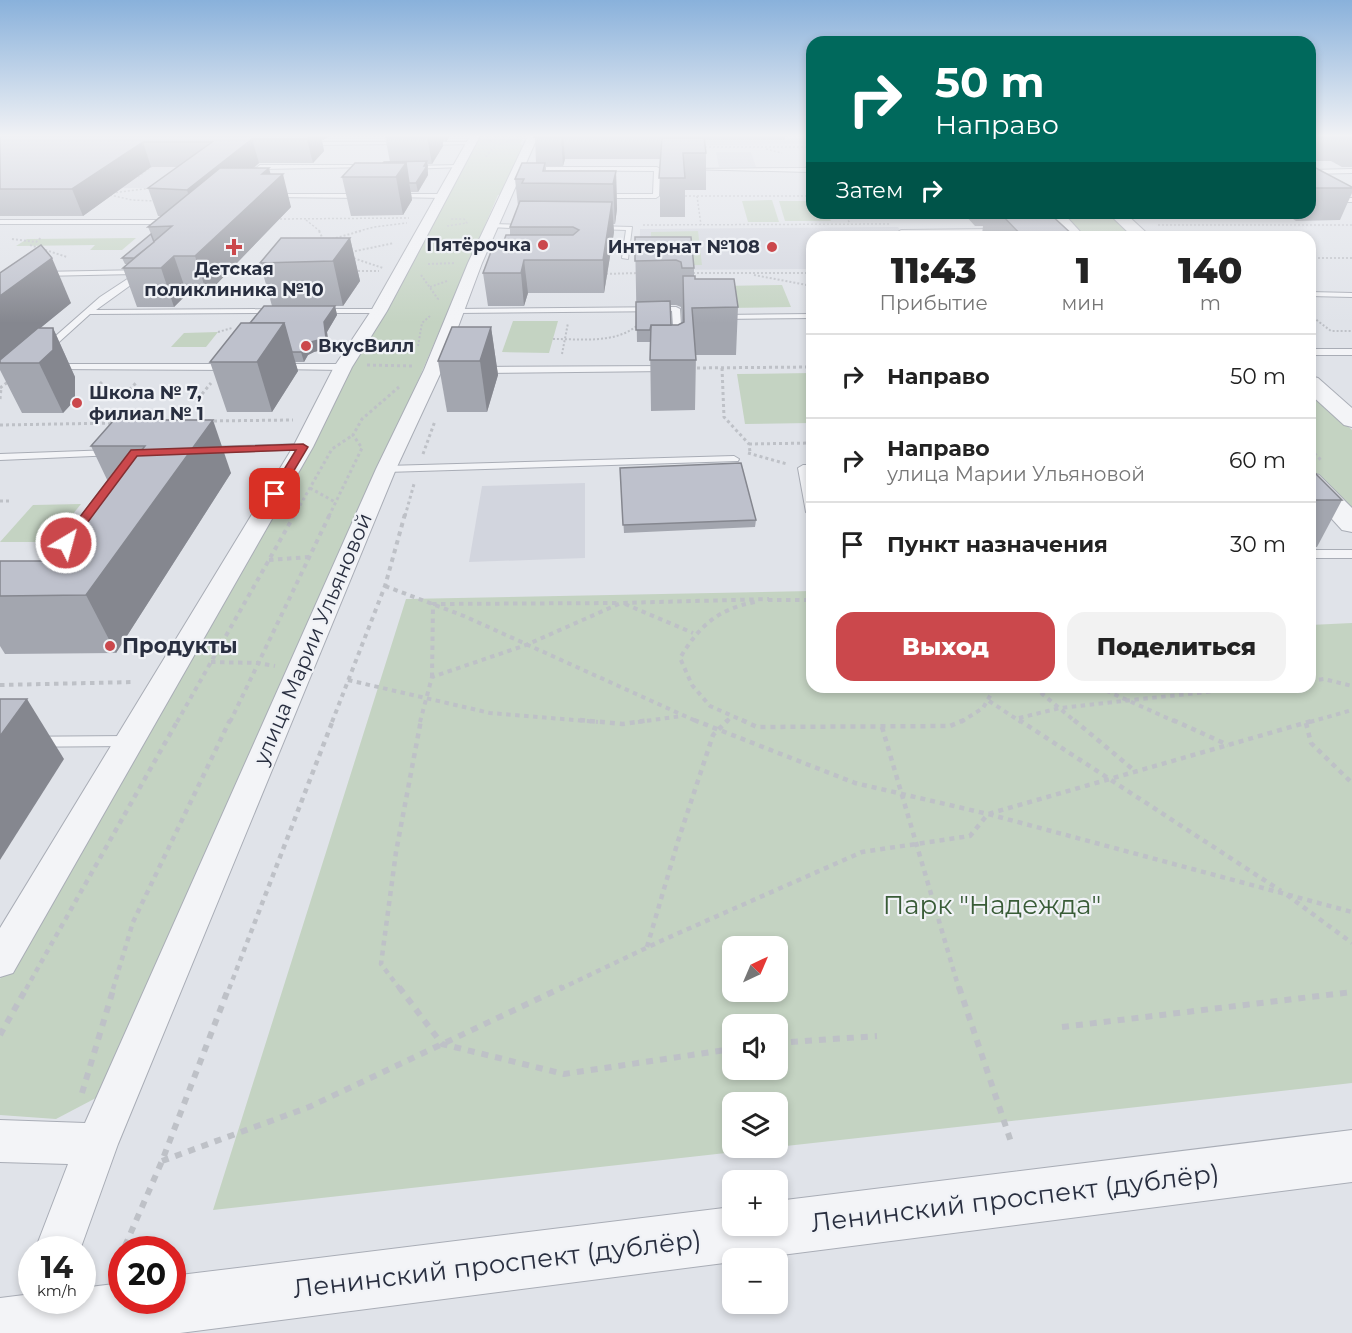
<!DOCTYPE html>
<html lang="ru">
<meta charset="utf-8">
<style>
body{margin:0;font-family:Montserrat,sans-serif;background:#f2f2f2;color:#222;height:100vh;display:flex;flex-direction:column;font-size:22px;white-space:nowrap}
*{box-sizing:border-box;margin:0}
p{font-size:20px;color:#767676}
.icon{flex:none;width:33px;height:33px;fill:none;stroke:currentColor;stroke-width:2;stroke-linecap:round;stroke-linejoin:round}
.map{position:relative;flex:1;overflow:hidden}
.side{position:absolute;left:806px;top:231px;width:510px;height:462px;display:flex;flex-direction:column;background:#fff;border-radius:18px;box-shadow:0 3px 9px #0003}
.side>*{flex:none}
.guide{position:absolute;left:806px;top:36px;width:510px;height:183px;border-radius:18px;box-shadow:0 3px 9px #0003;background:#00695c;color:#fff;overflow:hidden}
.needle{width:39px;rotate:44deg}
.tools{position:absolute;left:722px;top:936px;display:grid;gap:12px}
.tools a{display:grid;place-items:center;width:66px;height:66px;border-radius:12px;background:#fff;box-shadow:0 3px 9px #0003;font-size:30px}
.speed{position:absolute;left:18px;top:1236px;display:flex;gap:12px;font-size:30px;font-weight:700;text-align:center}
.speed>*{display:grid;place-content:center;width:78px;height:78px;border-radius:50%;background:#fff;box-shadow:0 3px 9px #0003;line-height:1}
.speed small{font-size:15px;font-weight:400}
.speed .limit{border:9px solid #d22;background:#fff;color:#111}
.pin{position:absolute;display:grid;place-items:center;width:51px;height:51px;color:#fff;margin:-26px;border-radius:12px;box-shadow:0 3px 9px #0006}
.me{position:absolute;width:66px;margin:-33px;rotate:37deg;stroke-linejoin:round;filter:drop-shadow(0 0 4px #0008)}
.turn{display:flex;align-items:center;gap:21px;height:126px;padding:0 30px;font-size:27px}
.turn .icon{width:78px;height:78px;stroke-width:2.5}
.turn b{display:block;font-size:42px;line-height:51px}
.then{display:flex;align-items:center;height:57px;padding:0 30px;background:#0003;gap:12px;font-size:22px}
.eta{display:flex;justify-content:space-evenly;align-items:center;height:102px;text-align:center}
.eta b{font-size:36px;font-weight:800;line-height:42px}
.button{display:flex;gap:12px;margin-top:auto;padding:12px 30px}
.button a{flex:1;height:69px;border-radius:18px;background:#cb484c;color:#fff;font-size:24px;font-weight:800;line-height:69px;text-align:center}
.button a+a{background:#f2f2f2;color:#222}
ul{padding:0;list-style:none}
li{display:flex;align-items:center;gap:18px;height:84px;padding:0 30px;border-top:2px solid #e0e0e0}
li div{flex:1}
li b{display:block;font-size:22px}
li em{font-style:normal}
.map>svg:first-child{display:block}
.built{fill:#d2d5de}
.green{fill:#c4d3c2;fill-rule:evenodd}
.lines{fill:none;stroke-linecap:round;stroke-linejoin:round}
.service-casing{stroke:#a9adb6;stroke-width:2}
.minor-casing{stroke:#a9adb6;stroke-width:2}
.tertiary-casing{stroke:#a9adb6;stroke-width:2}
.path-far5{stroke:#bec1c7;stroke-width:1.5;stroke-dasharray:2 2;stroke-linecap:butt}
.path-far4{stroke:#bec1c7;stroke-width:2;stroke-dasharray:2 2;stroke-linecap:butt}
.path-far3{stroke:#bec1c7;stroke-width:3;stroke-dasharray:3 3;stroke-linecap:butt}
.path-far2{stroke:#bec1c7;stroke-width:4;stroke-dasharray:4.5 4.5;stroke-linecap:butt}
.path-far1{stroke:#bec1c7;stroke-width:4.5;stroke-dasharray:5 5;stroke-linecap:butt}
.path{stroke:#bec1c7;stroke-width:6;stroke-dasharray:7 7;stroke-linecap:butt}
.service{fill:#f3f4f7;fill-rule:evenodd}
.minor{fill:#f3f4f7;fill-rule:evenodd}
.tertiary{fill:#f3f4f7;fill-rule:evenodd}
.wall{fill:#a3a6af;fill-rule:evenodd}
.shaded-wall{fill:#85878f}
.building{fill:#bec1cc;stroke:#85878f;stroke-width:1.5}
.route{fill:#cb484c;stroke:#842f31;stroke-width:1.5}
.poi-dot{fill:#cb484c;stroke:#f0f2f6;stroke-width:2}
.labels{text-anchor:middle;stroke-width:4.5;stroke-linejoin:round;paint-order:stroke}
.far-poi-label{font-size:18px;font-weight:bold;fill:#292f40;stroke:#f0f2f6;text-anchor:end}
.street-label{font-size:21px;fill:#292f40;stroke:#f0f2f6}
.poi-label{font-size:21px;font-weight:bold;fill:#292f40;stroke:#f0f2f6;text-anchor:start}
.near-park-label{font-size:26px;fill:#395c37;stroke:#f0f2f6}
.near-street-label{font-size:26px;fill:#292f40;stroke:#f0f2f6}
</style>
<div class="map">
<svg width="1352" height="1333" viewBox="0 0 1352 1333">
<rect width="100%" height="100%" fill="#e0e3e9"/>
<!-- built -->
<g class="built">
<polygon points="638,136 811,136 812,144 640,146"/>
<polygon points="716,152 751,152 756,167 719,167"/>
<polygon points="89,162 185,162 149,188 51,188"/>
<polygon points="898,227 904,237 812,237 811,269 639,270 640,229"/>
<polygon points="585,483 585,558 469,562 482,486"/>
</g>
<!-- green -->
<g class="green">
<polygon points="479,136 524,136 520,144 523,145 504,195 498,195 113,1089 56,1119 0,1115 0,979"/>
<polygon points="772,200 779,222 748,222 742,201"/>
<polygon points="779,201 811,201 812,213 827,213 831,221 785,221"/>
<polygon points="1058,213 1110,213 1137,237 1082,237"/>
<polygon points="698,231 702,265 652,266 651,232"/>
<polygon points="136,238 122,250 90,250 95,245 16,246 27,239"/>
<polygon points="782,285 791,307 725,308 720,286"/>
<polygon points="513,321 558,321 549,353 502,352"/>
<polygon points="218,332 206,347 171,347 184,333"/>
<polygon points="811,373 811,423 745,424 737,374"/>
<polygon points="1310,392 1352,430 1352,515 1310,471"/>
<polygon points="81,504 50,542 0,542 33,505"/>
<path d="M 811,591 L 812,687 L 1310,687 L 1310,625 L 1352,623 L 1352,1083 L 777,1147 L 777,1102 L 732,1102 L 732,1148 L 771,1148 L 213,1210 L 406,599 ZM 732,946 L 777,946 L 777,992 L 732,992 ZM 732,1024 L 777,1024 L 777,1070 L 732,1070 Z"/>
</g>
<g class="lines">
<defs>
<g id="service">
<polygon points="306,142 404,142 407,144 304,145"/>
<polygon points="426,142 470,142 473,144 424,145"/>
<polygon points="260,165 369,165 372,167 261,169 248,180 244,180 244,178"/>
<polygon points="812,165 812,170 809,172 687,169 806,168 807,166"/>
<polygon points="410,166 459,165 462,167 408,169"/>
<polygon points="528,167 657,167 660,169 659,196 656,198 598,198 595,196 598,194 653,194 654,171 526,170"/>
<polygon points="1352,169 1352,173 1310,174 1310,170"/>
<polygon points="272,194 364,194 367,196 364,198 270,197"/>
<polygon points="395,194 443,194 446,196 443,198 393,197"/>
<rect x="1310" y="198" width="42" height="4"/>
<polygon points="0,220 173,220 176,222 173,224 0,224"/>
<polygon points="492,224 526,225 529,227 526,229 490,227"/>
<polygon points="594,226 632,227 628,259 622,258 626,230 596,229"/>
<polygon points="1003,229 1001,232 901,234 898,232 901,230"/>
<polygon points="146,270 146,274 96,310 277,309 281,311 277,313 90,314 48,352 42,352 42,348 100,297 135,274 41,276 37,274 38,272"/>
<polygon points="1310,292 1352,293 1352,297 1310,296"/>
<polygon points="676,307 680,309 682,341 678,344 674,341 672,311 456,313 452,311 456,309"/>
<polygon points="320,309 379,309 383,311 379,313 317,313 316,311"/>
<polygon points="812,314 812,318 720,319 716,317 720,315"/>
<rect x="1310" y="349" width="42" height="6"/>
<polygon points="54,364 230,364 234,367 230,370 51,369 51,365"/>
<polygon points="279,364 343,364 347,367 343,370 276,369 276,365"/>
<polygon points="671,366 672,368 668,371 480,373 476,370 480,367"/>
<polygon points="303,444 307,445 307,449 206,453 201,450 206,447"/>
<polygon points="112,450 116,451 116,455 0,460 0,454"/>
<polygon points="734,456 739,459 738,461 386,472 381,469 386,466"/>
<polygon points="803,465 812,465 812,471 809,471 812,484 812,515 806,512 798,468"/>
<polygon points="120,469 125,472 53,570 45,570 43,567 45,564 116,470"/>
<rect x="1310" y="550" width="42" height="8"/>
<polygon points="129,736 134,737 136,741 134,745 129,746 0,747 0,737"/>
</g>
<g id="minor">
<polygon points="470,136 480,136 387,311 352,367 313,447 13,973 0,977 0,928 293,447 334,367 371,311"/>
<polygon points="528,136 538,136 482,263 442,370 396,469 118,1144 80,1250 35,1250 68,1164 0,1162 0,1120 85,1123 376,469 424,370 468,263"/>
</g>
<g id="tertiary">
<polygon points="1046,213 1063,213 1085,237 1068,237"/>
<polygon points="1108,213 1125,213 1151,237 1133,237"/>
<polygon points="1310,376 1318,378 1352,408 1352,427 1344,425 1310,394"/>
<polygon points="1310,472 1319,475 1352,508 1352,532 1342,530 1310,495"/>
<polygon points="1352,1130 1352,1182 758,1258 732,1258 732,1262 180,1333 0,1333 0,1298 32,1294 32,1300 82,1300 82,1288 122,1283 122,1300 172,1300 172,1276 732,1207 732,1226 777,1226 777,1201"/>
</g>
</defs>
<!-- service casing -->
<use href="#service" class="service-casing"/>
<!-- minor casing -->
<use href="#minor" class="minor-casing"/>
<!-- tertiary casing -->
<use href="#tertiary" class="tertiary-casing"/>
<!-- path-far5 -->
<g class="path-far5">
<polygon points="496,138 512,140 500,144 489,141"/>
<polyline points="701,147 812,147"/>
<polyline points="766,149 782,153"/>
<polyline points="486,157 496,144"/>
<polyline points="138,177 154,165"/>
<polyline points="112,193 152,188"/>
<polyline points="110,195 132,200 156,201"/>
<polyline points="681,196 812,196"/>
<polyline points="697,196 701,225"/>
<polyline points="845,213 850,224"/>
<polyline points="276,219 409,218"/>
<polyline points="306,220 321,232"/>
<polyline points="643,225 890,224"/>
<polyline points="1158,225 1352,225"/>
<polyline points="447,226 467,223 464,219 451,219"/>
<polyline points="355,232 374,227 407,223"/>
</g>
<!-- path-far4 -->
<g class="path-far4">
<polyline points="319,231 324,241"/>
<polyline points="1097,236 1097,234 1111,233"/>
<polyline points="12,239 36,242 42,237"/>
<polyline points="332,239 361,231"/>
<polyline points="30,245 67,257"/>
<polyline points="351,252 394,243"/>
<polyline points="350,257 383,268"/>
<polyline points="1310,258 1352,258"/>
<polyline points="428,264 456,263"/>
<polyline points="354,271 379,271"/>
<polyline points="225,272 265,271"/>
<polyline points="689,273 812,273"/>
<polyline points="602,274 640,273"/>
<polyline points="421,275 438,299 437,301"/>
<polyline points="754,275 812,286"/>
<polyline points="430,287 447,281"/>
<polyline points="1310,315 1331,331 1352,331"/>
<polyline points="218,332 232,328"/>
<path d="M 553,339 C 582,339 615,344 638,325"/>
<polyline points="418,346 422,323 430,316"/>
<polyline points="562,354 568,323"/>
</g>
<!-- path-far3 -->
<g class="path-far3">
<polyline points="808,354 812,366"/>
<polyline points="367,365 413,366"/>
<polyline points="691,368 812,367"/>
<polyline points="722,368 724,417 749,444 750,452"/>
<polyline points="89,387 97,387 102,382"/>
<polyline points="0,388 9,381"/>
<polyline points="125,394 137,382"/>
<polyline points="202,394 211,383"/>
<polyline points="0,399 1,388"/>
<polyline points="208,421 293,420"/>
<polyline points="0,425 116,423"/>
<polyline points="749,444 812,443"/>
<polyline points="1310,449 1322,461"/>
<polyline points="748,453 787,464"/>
<polyline points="423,454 435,421"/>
<polyline points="310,488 335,502"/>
<polyline points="0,501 11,501"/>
<polyline points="294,516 332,449 353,435"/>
<polyline points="329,516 362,448 353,435 362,419 399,387"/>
<polyline points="405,516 414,484"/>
</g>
<!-- path-far2 -->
<g class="path-far2">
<polyline points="269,560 309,557"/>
<polyline points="385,586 464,616 698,722"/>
<polyline points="768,600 812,600"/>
<polyline points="625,604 693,633"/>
<polyline points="211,662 258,663 275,666"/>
<polyline points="432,677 433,604 618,603"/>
<polyline points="348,680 490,713 598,722"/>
<polyline points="1310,681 1324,679 1352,686"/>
<polyline points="0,685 134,682"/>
<polyline points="1034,687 1076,722"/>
<polyline points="1098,687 1176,722"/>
<polyline points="989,701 1021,722"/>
<polyline points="1019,718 1060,708 1251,687"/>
<polyline points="177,722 295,514"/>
<polyline points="230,722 330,514"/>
<polyline points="332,722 385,586 405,514"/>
<polyline points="420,722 432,677 526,645 621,603 769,599"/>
<polyline points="638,722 682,716"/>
<polyline points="726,722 731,717"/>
<path d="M 746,722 L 710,706 L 692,685 L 680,658 C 699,626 718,609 755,602"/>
<polyline points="961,722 983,708 995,687"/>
<polyline points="1310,722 1352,710"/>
</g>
<!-- path-far1 -->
<g class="path-far1">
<polyline points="580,720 623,724 649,720"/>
<polyline points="694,720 855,783 988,814 1352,912"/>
<polyline points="742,720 757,727 950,726 964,720"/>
<polyline points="1019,720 1281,891"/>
<polyline points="1074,720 1136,772"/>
<polyline points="1173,720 1228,745"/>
<polyline points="1306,723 1311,743 1352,783"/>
<polyline points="882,727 959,989"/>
<polyline points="1287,895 1352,943"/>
<polyline points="647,947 678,841 713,735 728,720"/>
<polyline points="26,989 178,720"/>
<polyline points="113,989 133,922 230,720"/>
<polyline points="229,989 333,720"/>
<polyline points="400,989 381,964 396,852 421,720"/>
<polyline points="560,989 663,940 862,852 970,836 988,814 1315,720"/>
</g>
<!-- path -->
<g class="path">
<polyline points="399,987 442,1044 564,1074 732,1049"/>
<polyline points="959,987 1011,1142"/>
<polyline points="1062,1027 1352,992"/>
<polyline points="0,1035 27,987"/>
<polyline points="777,1043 877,1036"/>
<polyline points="82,1093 114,987"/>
<polyline points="162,1161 309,1107 563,987"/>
<polyline points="125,1246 162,1161 229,987"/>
</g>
<!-- service -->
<use href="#service" class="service"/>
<!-- minor -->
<use href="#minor" class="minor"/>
<!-- tertiary -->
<use href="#tertiary" class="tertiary"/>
</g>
<!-- wall -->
<g class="wall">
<polygon points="0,136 329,136 323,140 322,140 324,151 313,163 259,163 254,168 270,174 291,207 207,294 187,294 174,307 137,307 123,268 128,264 125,264 122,258 151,234 148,227 162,216 158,216 148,188 178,167 151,167 83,216 0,216"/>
<polygon points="385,136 450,136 446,142 443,141 443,146 432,164 428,164 428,175 418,192 411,192 412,200 403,215 351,216 342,177 390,162"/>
<polygon points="535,136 785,136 785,140 705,140 706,153 706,190 685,190 685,217 660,217 660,159 565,159 563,166 546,166 546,171 616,171 617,209 615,224 613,224 614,232 604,293 528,293 524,306 488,306 483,273 510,235 510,227 518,206 515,179 536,163"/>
<polygon points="1310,136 1352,136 1352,167 1342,167 1331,161 1310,161"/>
<polygon points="1310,165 1352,187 1352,193 1340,220 1296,221 1284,213 1310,213"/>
<polygon points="855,213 885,213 884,216 857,217"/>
<polygon points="963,213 1049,213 1075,237 984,237 982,234 983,226 975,226"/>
<path d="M 635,237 L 694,268 L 694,276 L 695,279 L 738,307 L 736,355 L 696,355 L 695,410 L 651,411 L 650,342 L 637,342 ZM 670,305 L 676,305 L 681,307 L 682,322 L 678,325 L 671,325 Z"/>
<polygon points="350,238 360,281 343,306 335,306 337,315 327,332 329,348 314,352 308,355 304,362 295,362 298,371 272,412 227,412 210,362 250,323 272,306 260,263"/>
<polygon points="0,273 71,303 40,328 53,328 75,377 75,400 63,413 22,413 0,370"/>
<polygon points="491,327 498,375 487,412 447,412 438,361"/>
<polygon points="114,420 231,473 116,653 5,654 0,646 0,561 52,561 111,488 91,446"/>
<polygon points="620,468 756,520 755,527 624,533"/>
<polygon points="1310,468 1342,500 1317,547 1310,547"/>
</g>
<!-- shaded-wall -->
<g class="shaded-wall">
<polygon points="306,136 321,136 324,151 313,163"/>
<polygon points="322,136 329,136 323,140"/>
<polygon points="427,136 442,136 443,146 432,164"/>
<polygon points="445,136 450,136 446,142"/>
<polygon points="561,136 563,136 565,159 563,166"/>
<polygon points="252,139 259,163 196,218 187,190"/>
<polygon points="143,142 151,167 83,216 72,189"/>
<polygon points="427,161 428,175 418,192 416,183"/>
<polygon points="406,163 412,200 403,215 396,177"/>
<polygon points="269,168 273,183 283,174 291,207 207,294 195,256 262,174"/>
<polygon points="616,171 617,209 615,224 613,184"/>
<polygon points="612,202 614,232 604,293 603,260"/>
<polygon points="350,238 360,281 343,306 333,261"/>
<polygon points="174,256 187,294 174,307 161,268"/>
<polygon points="52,258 71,303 0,361 0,296"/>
<polygon points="524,260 528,293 524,306 521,273"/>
<polygon points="335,306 337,315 327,332 329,348 314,352 308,355 304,362 301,352 324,322"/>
<polygon points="284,323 298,371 272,412 257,362"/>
<polygon points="491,327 498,375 487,412 480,361"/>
<polygon points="53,328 75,377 75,400 63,413 39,363"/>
<polygon points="213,420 231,473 116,653 86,595"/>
<polygon points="27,699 64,759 0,860 0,736"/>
</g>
<!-- building -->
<g class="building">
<polygon points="0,136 310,136 307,139 252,139 187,190 148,188 212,142 143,142 72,189 0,189"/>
<polygon points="535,136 561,136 561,137 534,137"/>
<rect x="660" y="136" width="31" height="1"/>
<polygon points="662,138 704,138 706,153 683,153 685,178 659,178"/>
<polygon points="427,161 424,166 427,166 416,183 409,183 406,163 383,163 384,162"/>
<polygon points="355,163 406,163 396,177 342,177"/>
<polygon points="522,163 545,163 543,171 616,171 613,184 522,183 524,179 515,179"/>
<polygon points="1310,165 1352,187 1352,188 1310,188"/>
<polygon points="220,168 269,168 262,174 283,174 195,256 174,256 161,268 123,268 172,226 148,227"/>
<polygon points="520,201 612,202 603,260 524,260 521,273 483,273 492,249 501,249 506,235 573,235 579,230 573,227 510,227"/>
<polygon points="1000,213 1049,213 1075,237 1023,237"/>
<polygon points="151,234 154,242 134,258 122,258"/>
<polygon points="635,237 691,237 694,268 682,268 681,262 676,260 635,261"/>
<polygon points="281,238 350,238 333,261 260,263"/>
<polygon points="41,245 52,258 0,296 0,273"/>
<polygon points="683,276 695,276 695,279 734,279 738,307 692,308 696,360 650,360 651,325 678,325 684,322"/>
<polygon points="670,301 671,325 651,325 650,330 636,330 636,302"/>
<polygon points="264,306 335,306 324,322 326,338 311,342 306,345 301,352 292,352 284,323 250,323"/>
<polygon points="241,323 284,323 257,362 210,362"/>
<polygon points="452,327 491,327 480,361 438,361"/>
<polygon points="38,328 53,328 53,350 39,363 0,363 0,360"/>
<polygon points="114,420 213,420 86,595 0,596 0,561 52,561 145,446 91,446"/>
<polygon points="741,463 756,520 623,525 620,468"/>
<polygon points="1310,468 1342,500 1310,500"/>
<polygon points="0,699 27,699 0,736"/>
</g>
<!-- sky -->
<linearGradient id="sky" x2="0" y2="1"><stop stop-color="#89b1db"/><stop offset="0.42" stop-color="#f1f2f5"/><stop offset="1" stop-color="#f1f2f5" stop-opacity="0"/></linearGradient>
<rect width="1352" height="323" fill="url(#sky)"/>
<!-- route -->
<polygon class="route" points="303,444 308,447 280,494 275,497 269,494 296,450 137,456 70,546 62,546 60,543 131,450"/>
<!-- markers -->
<g class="poi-dot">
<circle cx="543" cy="245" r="6"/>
<path d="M231 238h6v6h6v6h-6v6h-6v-6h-6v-6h6z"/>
<circle cx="772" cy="247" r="6"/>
<circle cx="306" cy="346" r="6"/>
<circle cx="77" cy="403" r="6"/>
<circle cx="110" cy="646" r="6"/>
</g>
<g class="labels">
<!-- far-poi labels -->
<g class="far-poi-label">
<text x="531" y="251">Пятёрочка</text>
<text x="760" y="253">Интернат №108</text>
<text x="234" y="275" text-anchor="middle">Детская<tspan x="234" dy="21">поликлиника №10</tspan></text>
<text x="318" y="352" text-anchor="start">ВкусВилл</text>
<text x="89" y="399" text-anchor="start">Школа № 7,<tspan x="89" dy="21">филиал № 1</tspan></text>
</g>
<!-- street labels -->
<g class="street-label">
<text transform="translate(313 639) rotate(-67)" y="7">улица Марии Ульяновой</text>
</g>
<!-- poi labels -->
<g class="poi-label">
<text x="122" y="653">Продукты</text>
</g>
<!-- near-park labels -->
<g class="near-park-label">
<text x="992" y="914">Парк "Надежда"</text>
</g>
<!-- near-street labels -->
<g class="near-street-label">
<text transform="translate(1015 1198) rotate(-7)" y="9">Ленинский проспект (дублёр)</text>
<text transform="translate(497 1264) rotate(-7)" y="9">Ленинский проспект (дублёр)</text>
</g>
</g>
</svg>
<div class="tools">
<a><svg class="needle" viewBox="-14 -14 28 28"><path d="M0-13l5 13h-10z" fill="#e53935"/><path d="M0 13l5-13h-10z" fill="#767676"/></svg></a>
<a><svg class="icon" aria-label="sound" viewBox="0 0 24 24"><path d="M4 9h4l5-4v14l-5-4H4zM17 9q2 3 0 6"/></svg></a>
<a><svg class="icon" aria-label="layers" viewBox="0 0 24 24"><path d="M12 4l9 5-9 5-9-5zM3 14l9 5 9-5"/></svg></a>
<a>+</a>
<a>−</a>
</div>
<div class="speed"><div>14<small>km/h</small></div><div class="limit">20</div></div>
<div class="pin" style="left:275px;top:494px;background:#d93025"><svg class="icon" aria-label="arrive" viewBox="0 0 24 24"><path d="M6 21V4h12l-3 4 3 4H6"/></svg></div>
<svg class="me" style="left:66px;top:543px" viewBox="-20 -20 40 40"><circle r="17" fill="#cb484c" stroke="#fff" stroke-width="3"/><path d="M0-11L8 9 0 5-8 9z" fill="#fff"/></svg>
<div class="guide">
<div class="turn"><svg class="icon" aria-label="right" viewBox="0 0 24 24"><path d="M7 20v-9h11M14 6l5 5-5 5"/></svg><div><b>50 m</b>Направо</div></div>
<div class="then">Затем<svg class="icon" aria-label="right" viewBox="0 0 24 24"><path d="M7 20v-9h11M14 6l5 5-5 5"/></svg></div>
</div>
<section class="side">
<div class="eta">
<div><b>11:43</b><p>Прибытие</p></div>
<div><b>1</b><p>мин</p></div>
<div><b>140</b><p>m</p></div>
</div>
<ul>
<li><svg class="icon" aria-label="right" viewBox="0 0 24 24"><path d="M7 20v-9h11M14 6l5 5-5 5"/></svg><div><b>Направо</b></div><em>50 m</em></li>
<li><svg class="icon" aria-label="right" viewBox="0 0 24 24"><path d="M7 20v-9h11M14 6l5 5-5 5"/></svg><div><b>Направо</b><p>улица Марии Ульяновой</p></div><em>60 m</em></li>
<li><svg class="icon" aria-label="arrive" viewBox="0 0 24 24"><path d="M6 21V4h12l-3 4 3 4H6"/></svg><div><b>Пункт назначения</b></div><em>30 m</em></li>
</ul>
<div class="button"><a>Выход</a><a>Поделиться</a></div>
</section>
</div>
